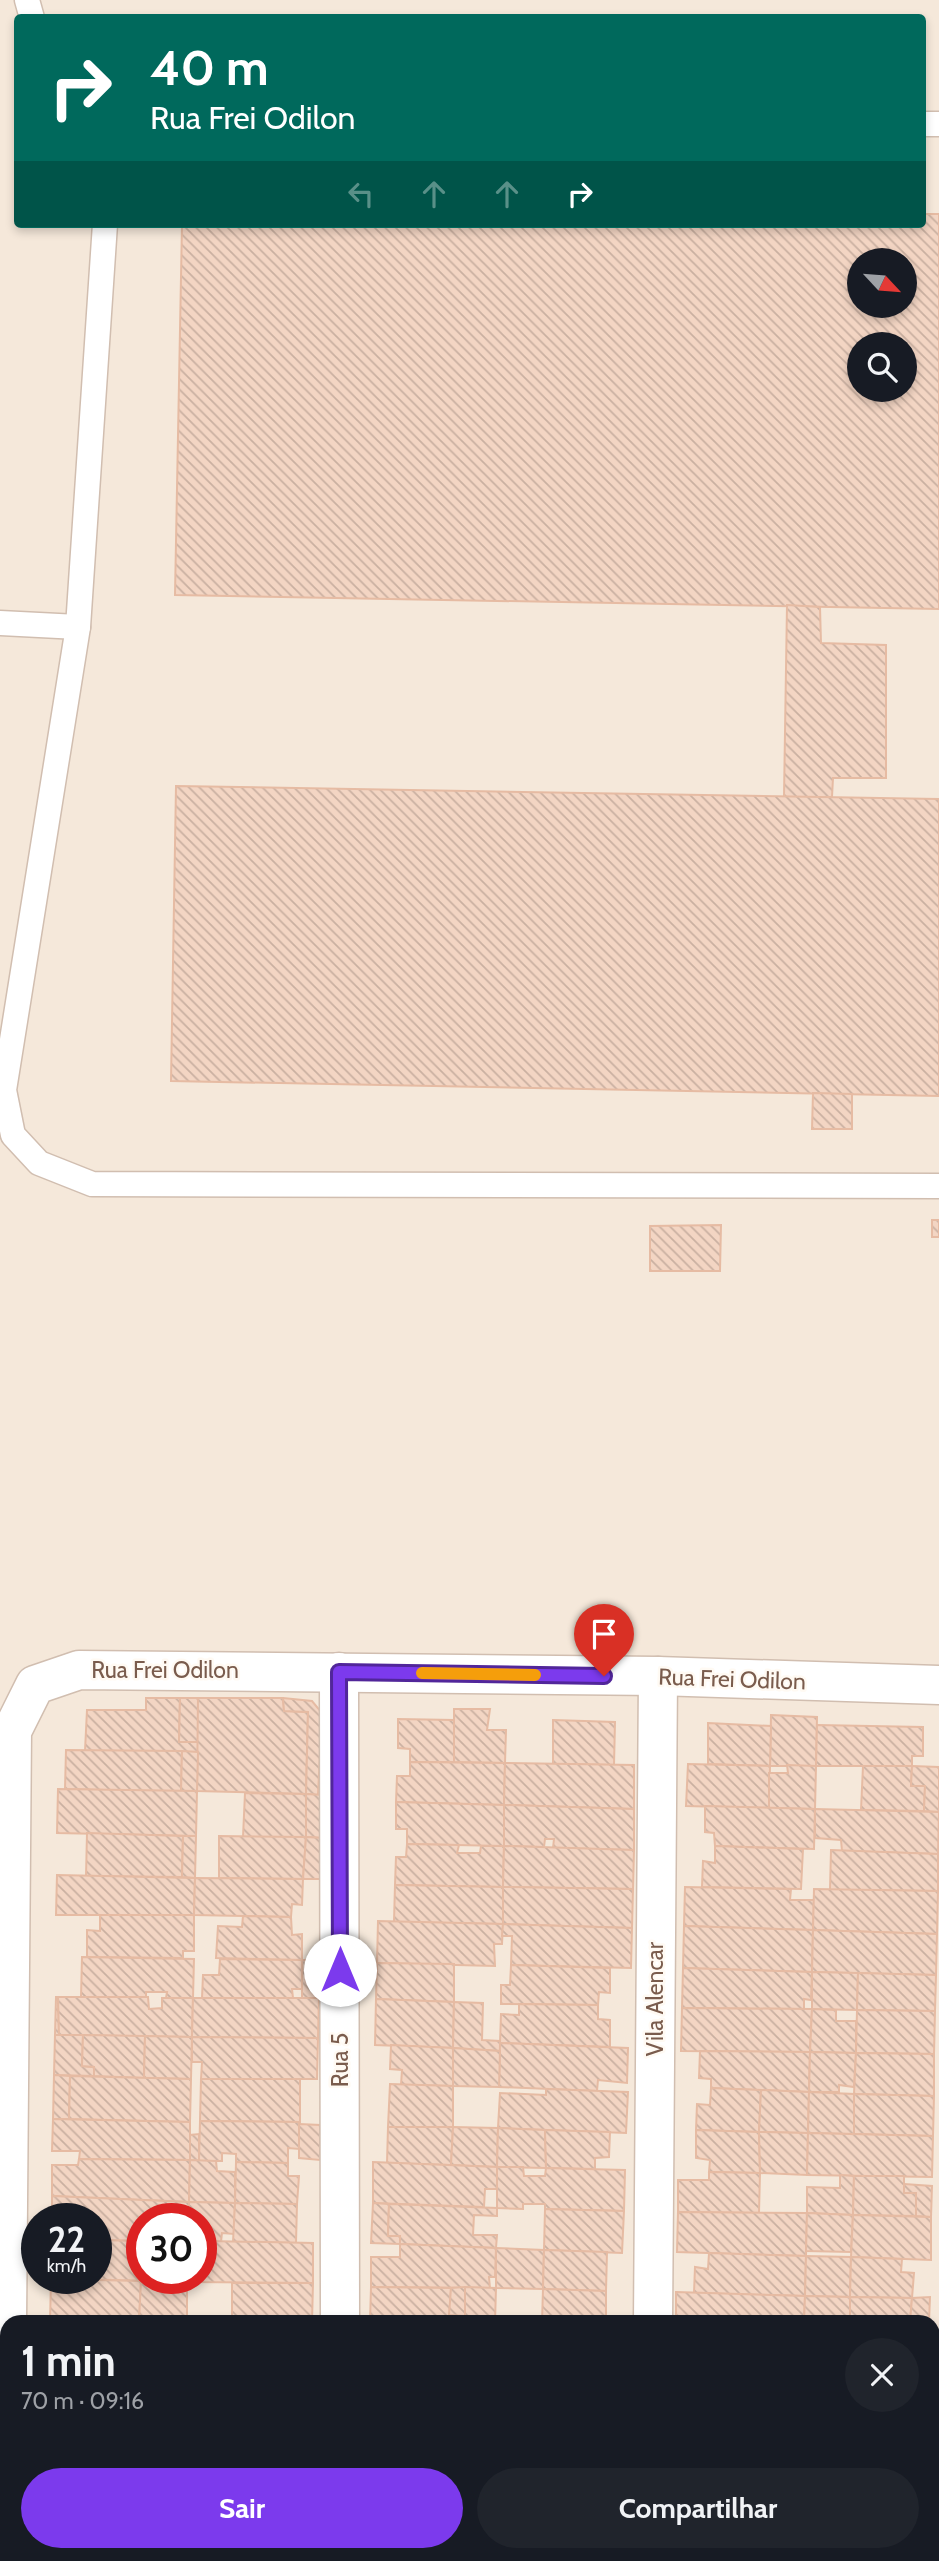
<!DOCTYPE html>
<html lang="pt">
<meta charset="utf-8">
<style>
body{margin:0;font-family:Cabin,sans-serif;background:#20242c;color:#f1f3f6;height:100vh;display:flex;flex-direction:column;font-size:26px;white-space:nowrap}
*{box-sizing:border-box;margin:0}
p{font-size:23px;color:#9ea1a6}
.icon{flex:none;width:38px;height:38px;fill:none;stroke:currentColor;stroke-width:2;stroke-linecap:round;stroke-linejoin:round}
.map{position:relative;flex:1;overflow:hidden}
.panel{position:absolute;left:0px;top:2315px;width:940px;height:247px;display:flex;flex-direction:column;background:#171b24;border-radius:21px 21px 0 0;box-shadow:0 4px 10px #0003}
.panel>*{flex:none}
.guide{position:absolute;left:14px;top:14px;width:912px;height:214px;border-radius:7px;box-shadow:0 4px 10px #0003;background:#00695c;color:#fff;overflow:hidden}
.needle{width:46px;rotate:116deg}
.tools{position:absolute;left:847px;top:248px;display:grid;gap:14px}
.tools a{display:grid;place-items:center;width:70px;height:70px;border-radius:50%;background:#171b24;box-shadow:0 4px 10px #0003;font-size:35px}
.speed{position:absolute;left:21px;top:2203px;display:flex;gap:14px;font-size:35px;font-weight:700;text-align:center}
.speed>*{display:grid;place-content:center;width:91px;height:91px;border-radius:50%;background:#171b24;box-shadow:0 4px 10px #0003;line-height:1}
.speed small{font-size:18px;font-weight:400}
.speed .limit{border:10px solid #d22;background:#fff;color:#111}
.pin{position:absolute;display:grid;place-items:center;width:60px;height:60px;color:#fff;margin:-72px -30px;border-radius:50% 50% 50% 0;rotate:-45deg;box-shadow:0 0 7px #0007}
.pin .icon{rotate:45deg}
.me{position:absolute;width:77px;margin:-38px;rotate:0deg;stroke-linejoin:round;filter:drop-shadow(0 0 5px #0008)}
.turn{display:flex;align-items:center;gap:24px;height:147px;padding:0 21px;font-size:32px}
.turn .icon{width:91px;height:91px;stroke-width:2.5}
.turn b{display:block;font-size:49px;line-height:60px}
.lanes{display:flex;align-items:center;height:66px;padding:0 21px;background:#0003;justify-content:center;gap:35px;direction:ltr}
.lanes .off{opacity:.35}
.round{display:grid;place-items:center;flex:none;width:74px;height:74px;border-radius:37px;background:#20242c}
.summary{display:flex;align-items:center;justify-content:space-between;height:119px;padding:0 21px}
h1{font-size:42px;font-weight:700;line-height:52px}
.action{display:flex;gap:14px;margin-top:auto;padding:14px 21px}
.action a{flex:1;height:80px;border-radius:42px;background:#7c3aed;color:#fff;font-size:28px;font-weight:700;line-height:80px;text-align:center}
.action a+a{background:#20242c;color:#f1f3f6}
.map>svg:first-child{display:block}
.residential{fill:#f5e8da;fill-rule:evenodd}
.building{fill:url(#building-back-hatch);stroke:#e6bba3;stroke-width:2;fill-rule:evenodd}
.lines{fill:none;stroke-linecap:round;stroke-linejoin:round}
.lane-casing{stroke:#d1beb0;stroke-width:27}
.street-casing{stroke:#d1beb0;stroke-width:41}
.lane{stroke:#fff;stroke-width:24}
.street{stroke:#fff;stroke-width:38}
.route-casing{stroke:#51269a;stroke-width:18}
.route{stroke:#7c3aed;stroke-width:12}
.slow{stroke:#f59e0b;stroke-width:12}
.labels{text-anchor:middle;stroke-width:5;stroke-linejoin:round;paint-order:stroke}
.street-label{font-size:23px;fill:#7a5c4d;stroke:#fffaf3}
</style>
<div class="map">
<svg width="939" height="2561" viewBox="0 0 939 2561">
<defs>
<pattern id="building-back-hatch" width="6" height="6" patternUnits="userSpaceOnUse" patternTransform="scale(1.75)"><rect width="6" height="6" fill="#f3d5c3"/><path d="M-1 5l2 2M0 0l6 6M5-1l2 2" fill="none" stroke="#cab0a1"/></pattern>
</defs>
<rect width="100%" height="100%" fill="#fdf6ec"/>
<!-- residential -->
<path class="residential" d="M 0,0 L 939,0 L 939,2561 L 0,2561 ZM 18,18 L 922,18 L 922,224 L 18,224 ZM 859,261 L 905,261 L 905,306 L 859,306 ZM 859,345 L 905,345 L 905,390 L 859,390 ZM 37,2219 L 96,2219 L 96,2278 L 37,2278 ZM 142,2219 L 201,2219 L 201,2278 L 142,2278 ZM 7,2322 L 933,2322 L 933,2555 L 7,2555 Z"/>
<!-- building -->
<g class="building">
<path d="M 922,214 L 939,214 L 939,609 L 175,595 L 182,224 L 922,224 ZM 859,261 L 905,261 L 905,306 L 859,306 ZM 859,345 L 905,345 L 905,390 L 859,390 Z"/>
<polygon points="787,605 820,607 821,643 886,645 886,778 833,778 832,797 784,797"/>
<polygon points="176,786 939,799 939,1096 171,1081"/>
<polygon points="813,1093 852,1094 852,1129 812,1129"/>
<rect x="932" y="1220" width="7" height="17"/>
<polygon points="721,1225 720,1271 650,1271 650,1226"/>
<polygon points="146,1698 180,1698 179,1742 198,1742 198,1752 85,1751 87,1710 146,1710"/>
<polygon points="180,1698 198,1698 198,1742 179,1742"/>
<polygon points="198,1698 283,1698 284,1711 308,1712 306,1794 197,1791"/>
<polygon points="283,1698 312,1701 322,1713 318,1795 306,1794 308,1712 284,1711"/>
<polygon points="454,1709 490,1709 487,1730 506,1730 505,1763 454,1762"/>
<polygon points="771,1715 817,1717 816,1766 770,1766"/>
<polygon points="398,1719 454,1720 454,1762 410,1762 410,1749 398,1748"/>
<polygon points="553,1720 615,1722 614,1765 553,1764"/>
<polygon points="708,1723 771,1726 770,1766 708,1764"/>
<polygon points="817,1725 923,1727 923,1756 912,1756 912,1766 816,1766"/>
<polygon points="66,1750 182,1751 181,1792 65,1789"/>
<polygon points="182,1751 198,1752 197,1791 181,1792"/>
<polygon points="410,1762 505,1763 504,1805 396,1802 397,1776 410,1776"/>
<polygon points="505,1763 634,1765 634,1809 504,1805"/>
<polygon points="688,1764 770,1766 769,1808 686,1806"/>
<polygon points="787,1765 816,1766 815,1809 769,1808 769,1773 788,1773"/>
<polygon points="863,1766 912,1766 911,1786 925,1786 924,1811 861,1810"/>
<polygon points="912,1766 939,1767 939,1812 924,1811 925,1786 911,1786"/>
<polygon points="58,1789 197,1791 196,1836 57,1833"/>
<polygon points="245,1793 306,1794 306,1837 243,1837"/>
<polygon points="306,1794 324,1795 323,1838 306,1837"/>
<polygon points="396,1802 504,1805 504,1846 407,1844 407,1829 396,1829"/>
<polygon points="504,1805 634,1809 634,1850 553,1848 554,1839 545,1839 544,1847 504,1846"/>
<polygon points="705,1806 815,1809 814,1849 715,1846 714,1833 705,1832"/>
<polygon points="815,1809 939,1812 938,1854 842,1851 841,1840 815,1838"/>
<polygon points="87,1833 183,1836 182,1877 86,1876"/>
<polygon points="183,1836 196,1836 195,1878 182,1877"/>
<polygon points="219,1836 306,1837 303,1879 219,1878"/>
<polygon points="306,1837 323,1838 322,1879 303,1879"/>
<polygon points="407,1844 459,1845 457,1853 480,1853 481,1846 504,1846 503,1887 395,1885 396,1857 406,1857"/>
<polygon points="504,1846 634,1850 633,1889 503,1887"/>
<polygon points="715,1846 803,1849 801,1889 702,1887 703,1861 715,1863"/>
<polygon points="831,1850 938,1854 938,1891 830,1890"/>
<polygon points="57,1875 195,1878 194,1915 56,1915"/>
<polygon points="195,1878 303,1879 302,1905 292,1904 291,1917 194,1915"/>
<polygon points="395,1885 503,1887 503,1924 394,1922"/>
<polygon points="503,1887 633,1889 632,1928 503,1924"/>
<polygon points="685,1887 791,1889 790,1900 814,1900 813,1930 684,1926"/>
<polygon points="814,1889 938,1891 937,1934 813,1930"/>
<polygon points="100,1915 194,1915 194,1951 183,1951 183,1958 87,1957 87,1930 100,1931"/>
<polygon points="243,1916 291,1917 292,1935 302,1934 302,1960 216,1958 218,1926 242,1927"/>
<polygon points="378,1921 503,1924 502,1944 494,1944 495,1966 377,1963"/>
<polygon points="503,1924 632,1928 631,1968 511,1965 512,1936 502,1936"/>
<polygon points="684,1926 813,1930 812,1972 683,1968"/>
<polygon points="813,1930 937,1934 936,1975 812,1972"/>
<polygon points="82,1957 194,1959 193,1998 166,1998 167,1992 146,1992 146,1998 81,1997"/>
<polygon points="220,1959 302,1960 302,1989 292,1989 293,1998 202,1998 203,1975 219,1975"/>
<polygon points="302,1960 320,1960 319,1998 302,1998"/>
<polygon points="377,1963 454,1964 454,2002 376,1999"/>
<polygon points="511,1965 610,1968 610,1993 599,1992 598,2005 501,2004 501,1985 510,1985"/>
<polygon points="683,1968 812,1972 811,2000 804,1999 804,2009 682,2008"/>
<polygon points="812,1972 858,1973 857,2010 812,2009"/>
<polygon points="858,1973 936,1975 935,2011 857,2010"/>
<polygon points="56,1997 58,1997 59,2035 55,2035"/>
<polygon points="58,1997 148,1997 149,2009 162,2008 162,1998 193,1998 192,2037 59,2035"/>
<polygon points="193,1998 319,1998 318,2038 192,2037"/>
<polygon points="376,1999 454,2002 453,2048 375,2045"/>
<polygon points="454,2002 483,2003 482,2040 500,2041 500,2051 453,2048"/>
<polygon points="519,2004 598,2005 598,2019 610,2020 610,2047 500,2043 501,2014 519,2015"/>
<polygon points="682,2008 812,2009 810,2052 681,2051"/>
<polygon points="812,2009 836,2010 836,2021 856,2021 856,2053 810,2052"/>
<polygon points="857,2010 935,2011 934,2054 856,2053"/>
<polygon points="55,2035 83,2035 82,2066 94,2067 94,2076 54,2075"/>
<polygon points="83,2035 145,2036 144,2078 94,2076 94,2067 82,2066"/>
<polygon points="145,2036 192,2037 191,2079 144,2078"/>
<polygon points="192,2037 318,2038 317,2079 201,2079 202,2062 192,2062"/>
<polygon points="500,2043 628,2048 627,2083 598,2080 597,2091 499,2087"/>
<polygon points="391,2045 453,2048 453,2086 401,2085 402,2070 390,2069"/>
<polygon points="453,2048 500,2051 499,2087 453,2086"/>
<polygon points="700,2051 810,2052 809,2092 711,2088 711,2079 699,2078"/>
<polygon points="810,2052 856,2053 854,2087 839,2085 839,2092 809,2092"/>
<polygon points="856,2053 934,2054 934,2096 854,2094"/>
<polygon points="54,2075 70,2076 69,2119 53,2119"/>
<polygon points="70,2076 191,2079 190,2122 69,2119"/>
<polygon points="201,2079 300,2079 300,2122 200,2121"/>
<polygon points="390,2084 453,2086 453,2127 388,2127"/>
<polygon points="711,2088 761,2090 759,2132 696,2130 697,2104 710,2105"/>
<polygon points="546,2089 628,2092 626,2133 498,2128 500,2093 546,2095"/>
<polygon points="761,2090 809,2092 808,2133 759,2132"/>
<polygon points="809,2092 854,2094 854,2134 808,2133"/>
<polygon points="854,2094 934,2096 933,2136 854,2134"/>
<polygon points="53,2119 190,2122 190,2160 79,2159 80,2151 52,2151"/>
<polygon points="200,2121 300,2122 299,2149 288,2148 288,2163 236,2162 236,2154 222,2153 222,2161 199,2161"/>
<polygon points="299,2124 320,2125 320,2160 299,2158"/>
<polygon points="388,2127 453,2127 451,2165 387,2163"/>
<polygon points="453,2127 498,2128 497,2167 451,2165"/>
<polygon points="498,2128 545,2130 546,2168 497,2167"/>
<polygon points="545,2130 610,2132 609,2157 595,2158 595,2169 546,2168"/>
<polygon points="696,2130 759,2132 760,2173 709,2172 710,2160 696,2158"/>
<polygon points="759,2132 808,2133 807,2175 760,2173"/>
<polygon points="808,2133 933,2136 932,2177 807,2175"/>
<polygon points="199,2134 199,2161 190,2160 190,2135"/>
<polygon points="79,2159 190,2160 189,2202 52,2196 52,2165 78,2165"/>
<polygon points="190,2160 216,2161 217,2171 235,2172 235,2203 189,2202"/>
<polygon points="236,2162 288,2163 288,2176 299,2176 297,2204 235,2203"/>
<polygon points="373,2162 497,2167 498,2189 485,2189 484,2207 373,2203"/>
<polygon points="497,2167 523,2167 524,2176 545,2176 546,2168 625,2170 624,2211 545,2209 545,2204 523,2204 523,2209 497,2208"/>
<polygon points="709,2172 760,2173 759,2213 678,2212 678,2180 709,2180"/>
<polygon points="840,2175 854,2176 853,2215 807,2213 807,2187 840,2188"/>
<polygon points="854,2176 904,2176 904,2193 916,2193 916,2216 853,2215"/>
<polygon points="904,2184 932,2186 931,2217 916,2216 916,2193 904,2193"/>
<polygon points="52,2196 189,2202 189,2219 142,2219 140,2241 96,2240 96,2219 52,2219"/>
<polygon points="189,2202 235,2203 234,2234 222,2233 221,2242 201,2241 201,2219 189,2219"/>
<polygon points="235,2203 297,2204 296,2243 233,2242"/>
<polygon points="373,2203 389,2204 388,2236 400,2236 400,2244 371,2243"/>
<polygon points="389,2204 497,2208 497,2216 474,2215 473,2235 497,2235 496,2248 400,2244 400,2236 388,2236"/>
<polygon points="545,2209 624,2211 622,2253 544,2250"/>
<polygon points="678,2212 807,2213 806,2256 677,2252"/>
<polygon points="807,2213 853,2215 851,2252 806,2251"/>
<polygon points="853,2215 931,2217 931,2260 851,2257"/>
<polygon points="96,2240 142,2241 142,2278 187,2278 187,2282 77,2279 96,2278"/>
<polygon points="201,2241 209,2241 210,2253 201,2252"/>
<polygon points="209,2241 313,2243 313,2283 187,2282 187,2278 201,2278 201,2252 210,2253"/>
<polygon points="400,2244 496,2248 495,2277 489,2277 490,2288 371,2287 371,2257 400,2257"/>
<polygon points="496,2248 544,2250 543,2289 496,2288"/>
<polygon points="544,2250 607,2252 606,2291 543,2289"/>
<polygon points="709,2253 806,2256 805,2296 694,2293 695,2267 708,2269"/>
<polygon points="806,2256 851,2257 850,2297 805,2296"/>
<polygon points="851,2257 902,2259 901,2272 914,2273 912,2298 850,2297"/>
<polygon points="51,2279 141,2281 139,2322 50,2322"/>
<polygon points="141,2281 187,2282 187,2322 139,2322"/>
<polygon points="232,2283 313,2283 312,2322 232,2321"/>
<polygon points="371,2287 451,2288 449,2322 370,2322"/>
<polygon points="465,2287 465,2316 449,2315 451,2288"/>
<polygon points="465,2287 496,2288 495,2322 482,2322 482,2316 465,2316"/>
<polygon points="543,2289 606,2291 606,2320 594,2318 593,2322 542,2322"/>
<polygon points="676,2292 805,2296 804,2322 676,2322"/>
<polygon points="805,2296 850,2297 850,2322 804,2322"/>
<polygon points="850,2297 912,2298 910,2322 850,2322"/>
<polygon points="930,2297 929,2322 910,2322 912,2298"/>
<polygon points="232,2321 296,2322 232,2322"/>
<rect x="73" y="2555" width="108" height="6"/>
<rect x="181" y="2555" width="23" height="6"/>
<rect x="204" y="2555" width="89" height="6"/>
<rect x="369" y="2555" width="122" height="6"/>
<polygon points="491,2555 601,2555 601,2559"/>
<polygon points="491,2555 601,2559 620,2561 491,2561"/>
<polygon points="601,2555 620,2555 620,2560 601,2559"/>
<polygon points="671,2555 825,2555 825,2561 827,2561 671,2561"/>
</g>
<g class="lines">
<defs>
<g id="lane">
<polyline points="27,0 32,18"/>
<polyline points="922,124 939,124"/>
<polyline points="105,224 78,627 4,1090 13,1135 39,1163 92,1184 939,1186"/>
<polyline points="0,623 78,627"/>
</g>
<g id="street">
<polyline points="339,1672 340,2322"/>
<polyline points="7,2322 12,1731 35,1685 79,1670 658,1676 939,1685"/>
<polyline points="653,2322 658,1676"/>
<polyline points="3,2561 7,2377"/>
<polyline points="338,2561 338,2555"/>
<polyline points="646,2561 646,2555"/>
<polyline points="932,2561 939,2544"/>
</g>
</defs>
<!-- lane casing -->
<use href="#lane" class="lane-casing"/>
<!-- street casing -->
<use href="#street" class="street-casing"/>
<!-- lane -->
<use href="#lane" class="lane"/>
<!-- street -->
<use href="#street" class="street"/>
</g>
<g class="lines">
<defs>
<polyline id="route" points="340,1970 339,1672 604,1676"/>
</defs>
<!-- route casing -->
<use href="#route" class="route-casing"/>
<!-- route -->
<use href="#route" class="route"/>
<!-- slow -->
<polyline class="slow" points="422,1673 535,1675"/>
</g>
<g class="labels">
<!-- street labels -->
<g class="street-label">
<text x="165" y="1678">Rua Frei Odilon</text>
<text transform="translate(732 1679) rotate(2)" y="8">Rua Frei Odilon</text>
<text transform="translate(655 1999) rotate(-90)" y="8">Vila Alencar</text>
<text transform="translate(340 2060) rotate(-90)" y="8">Rua 5</text>
</g>
</g>
</svg>
<div class="tools">
<a><svg class="needle" viewBox="-14 -14 28 28"><path d="M0-13l5 13h-10z" fill="#e53935"/><path d="M0 13l5-13h-10z" fill="#9ea1a6"/></svg></a>
<a><svg class="icon" aria-label="search" viewBox="0 0 24 24"><circle cx="10" cy="10" r="6"/><path d="M15 15l6 6"/></svg></a>
</div>
<div class="speed"><div>22<small>km/h</small></div><div class="limit">30</div></div>
<div class="pin" style="left:604px;top:1676px;background:#d93025"><svg class="icon" aria-label="arrive" viewBox="0 0 24 24"><path d="M6 21V4h12l-3 4 3 4H6"/></svg></div>
<svg class="me" style="left:340px;top:1970px" viewBox="-20 -20 40 40"><circle r="19" fill="#fff"/><path d="M0-13L10 11 0 6-10 11z" fill="#7c3aed"/></svg>
<div class="guide">
<div class="turn"><svg class="icon" aria-label="right" viewBox="0 0 24 24"><path d="M7 20v-9h11M14 6l5 5-5 5"/></svg><div><b>40 m</b>Rua Frei Odilon</div></div>
<div class="lanes"><svg class="icon off" aria-label="left" viewBox="0 0 24 24"><path d="M17 20v-9H6M10 6l-5 5 5 5"/></svg><svg class="icon off" aria-label="ahead" viewBox="0 0 24 24"><path d="M12 20V5M6 11l6-6 6 6"/></svg><svg class="icon off" aria-label="ahead" viewBox="0 0 24 24"><path d="M12 20V5M6 11l6-6 6 6"/></svg><svg class="icon" aria-label="right" viewBox="0 0 24 24"><path d="M7 20v-9h11M14 6l5 5-5 5"/></svg></div>
</div>
<section class="panel">
<div class="summary"><div><h1>1 min</h1><p>70 m · 09:16</p></div><a class="round"><svg class="icon" aria-label="close" viewBox="0 0 24 24"><path d="M6 6l12 12M18 6L6 18"/></svg></a></div>
<div class="action"><a>Sair</a><a>Compartilhar</a></div>
</section>
</div>
